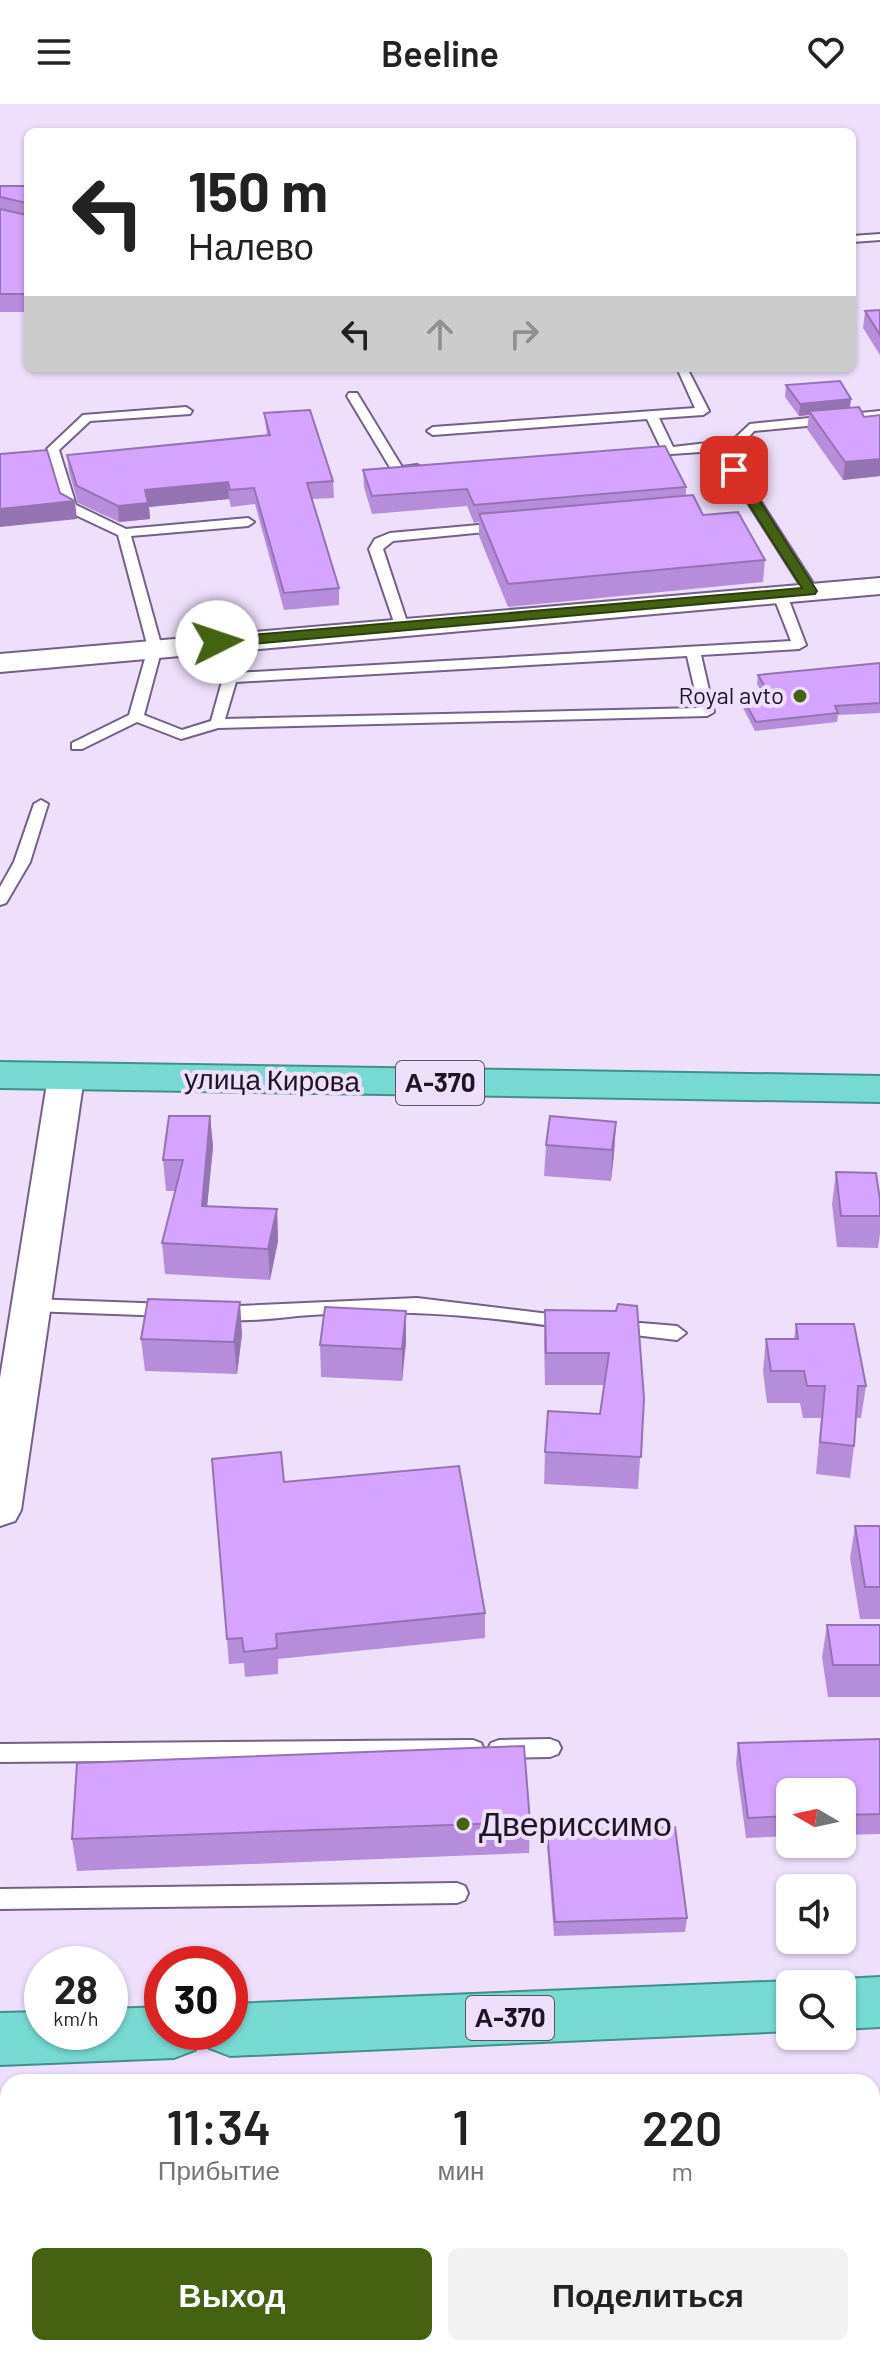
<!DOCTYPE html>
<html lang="ru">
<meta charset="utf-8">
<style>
body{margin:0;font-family:Barlow,sans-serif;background:#f2f2f2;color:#222;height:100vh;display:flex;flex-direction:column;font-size:30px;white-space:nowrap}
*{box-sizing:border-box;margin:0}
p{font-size:26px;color:#767676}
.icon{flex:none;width:44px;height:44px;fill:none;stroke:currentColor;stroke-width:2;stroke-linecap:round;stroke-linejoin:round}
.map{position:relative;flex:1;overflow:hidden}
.drawer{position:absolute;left:0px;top:1970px;width:880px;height:282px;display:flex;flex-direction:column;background:#fff;border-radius:24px 24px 0 0;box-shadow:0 2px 6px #0004}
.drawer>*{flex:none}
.banner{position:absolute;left:24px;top:24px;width:832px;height:244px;border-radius:12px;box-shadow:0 2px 6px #0004;background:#fff;color:#222;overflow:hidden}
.needle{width:52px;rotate:279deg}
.tools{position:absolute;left:776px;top:1674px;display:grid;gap:16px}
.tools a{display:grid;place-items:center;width:80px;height:80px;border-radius:12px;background:#fff;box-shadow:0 2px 6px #0004;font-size:40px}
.speed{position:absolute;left:24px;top:1842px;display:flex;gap:16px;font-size:40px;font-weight:700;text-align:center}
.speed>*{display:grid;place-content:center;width:104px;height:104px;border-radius:50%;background:#fff;box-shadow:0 2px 6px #0004;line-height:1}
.speed small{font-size:20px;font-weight:400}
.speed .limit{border:12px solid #d22;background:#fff;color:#111}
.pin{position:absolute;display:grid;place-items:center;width:68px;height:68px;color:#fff;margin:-34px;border-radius:16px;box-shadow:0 4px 12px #0006}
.me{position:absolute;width:88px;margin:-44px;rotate:86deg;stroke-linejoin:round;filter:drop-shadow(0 0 6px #0008)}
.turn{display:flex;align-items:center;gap:28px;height:168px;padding:0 32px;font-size:36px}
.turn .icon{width:104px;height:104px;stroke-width:2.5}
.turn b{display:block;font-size:56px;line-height:68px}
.lanes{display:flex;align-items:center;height:76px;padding:0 32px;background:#0003;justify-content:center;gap:40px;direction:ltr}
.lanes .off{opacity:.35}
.eta{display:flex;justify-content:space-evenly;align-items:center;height:136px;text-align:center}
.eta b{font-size:48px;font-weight:600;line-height:56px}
.cta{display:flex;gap:16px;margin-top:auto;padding:16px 32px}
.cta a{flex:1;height:92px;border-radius:12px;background:#456213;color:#fff;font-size:32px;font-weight:600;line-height:92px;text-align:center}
.cta a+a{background:#f2f2f2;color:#222}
header{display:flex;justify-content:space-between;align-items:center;height:104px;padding:0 32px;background:#fff;font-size:36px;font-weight:600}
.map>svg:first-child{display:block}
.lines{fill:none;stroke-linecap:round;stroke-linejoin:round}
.service-casing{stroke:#746088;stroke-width:4}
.minor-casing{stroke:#746088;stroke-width:4}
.trunk-casing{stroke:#408f8e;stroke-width:4}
.service{fill:#fff;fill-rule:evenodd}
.minor{fill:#fff;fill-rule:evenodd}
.trunk{fill:#76dad2;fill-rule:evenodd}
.wall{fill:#b68dda}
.shaded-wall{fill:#9473b2}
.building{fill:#d4a4fe;stroke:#9473b2;stroke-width:2}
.route{fill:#456213;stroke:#2d400c;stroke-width:2}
.poi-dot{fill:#456213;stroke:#eee0fc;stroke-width:3}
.labels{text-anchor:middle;stroke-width:8;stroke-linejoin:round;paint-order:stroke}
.far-poi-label{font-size:24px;fill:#1e1525;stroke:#eee0fc;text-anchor:end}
.shield{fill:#eee0fc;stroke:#5c5266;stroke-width:2}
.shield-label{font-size:26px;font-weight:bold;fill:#1e1525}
.street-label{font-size:28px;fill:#1e1525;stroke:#eee0fc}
.near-poi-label{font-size:34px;fill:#1e1525;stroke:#eee0fc;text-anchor:start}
</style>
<header><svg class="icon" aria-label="menu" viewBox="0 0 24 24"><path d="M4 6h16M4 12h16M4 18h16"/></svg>Beeline<svg class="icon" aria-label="heart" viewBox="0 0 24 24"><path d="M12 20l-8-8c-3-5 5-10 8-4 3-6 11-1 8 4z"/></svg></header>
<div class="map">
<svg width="880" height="2251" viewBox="0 0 880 2251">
<rect width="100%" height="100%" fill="#eee0fc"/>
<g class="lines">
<defs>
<g id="service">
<polygon points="880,130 880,136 852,138 852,132"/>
<polygon points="677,264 687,264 709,307 703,311 659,314 673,343 733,336 750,320 880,307 880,315 754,327 741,342 727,345 818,487 816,490 806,490 715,347 642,352 642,346 661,344 647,315 433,331 427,327 433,323 695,304"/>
<polygon points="349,289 357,289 402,363 417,361 423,365 421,368 394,370 347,292"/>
<path d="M 186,303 L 192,307 L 190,310 L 90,317 L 59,346 L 76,401 L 126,425 L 248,414 L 254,418 L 248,422 L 131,432 L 162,544 L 144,611 L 182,626 L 211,617 L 223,574 L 210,538 L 217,534 L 224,538 L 235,569 L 791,537 L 773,491 L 780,487 L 787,491 L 806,541 L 799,545 L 701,551 L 714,608 L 707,612 L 218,624 L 181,635 L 137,618 L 82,645 L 72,645 L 72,639 L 129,611 L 148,544 L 118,431 L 65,406 L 47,345 L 83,311 ZM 687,552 L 699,604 L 225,615 L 236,578 Z"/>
<polygon points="501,419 506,420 506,426 393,437 383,445 409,524 407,527 397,527 369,445 375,435 390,429"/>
<polygon points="41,696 48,700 30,758 6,799 0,801 0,783 14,758 34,700"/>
<path d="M 417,1194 L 566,1212 L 575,1218 L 566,1224 C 469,1210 395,1204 297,1212 C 279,1214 218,1222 208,1209 L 217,1203 Z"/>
<polygon points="31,1195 168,1200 177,1206 168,1212 31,1207 22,1201"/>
<polygon points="616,1217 677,1222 686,1229 677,1236 609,1228 607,1223 609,1218"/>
<polygon points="550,1635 558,1638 561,1644 558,1650 550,1653 499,1654 491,1651 488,1645 491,1639 499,1636"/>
<polygon points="473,1636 481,1639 484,1645 481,1651 473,1654 0,1658 0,1640"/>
<polygon points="457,1779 465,1782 468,1789 465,1796 457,1799 0,1805 0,1785"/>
<polygon points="8,2018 8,2097 0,2101 0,2021"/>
<polygon points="0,2229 8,2229 8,2244 20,2244 17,2251 0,2251"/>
</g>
<g id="minor">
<polygon points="880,474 880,490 0,568 0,550"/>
<polygon points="66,962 79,965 84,973 21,1406 15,1417 0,1422 0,1274 48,973 53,965"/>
</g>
<g id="trunk">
<polygon points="0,958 880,972 880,998 0,984"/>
<polygon points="880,1873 880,1923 842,1925 842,1880 828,1880 842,1875"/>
<polygon points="790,1877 799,1880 790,1880 790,1927 230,1952 209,1944 202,1929 195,1946 174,1954 0,1961 0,1909 42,1908 42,1928 110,1928 110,1905 162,1903 162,1928 230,1928 230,1900"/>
</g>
</defs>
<!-- service casing -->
<use href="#service" class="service-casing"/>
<!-- minor casing -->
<use href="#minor" class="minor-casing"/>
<!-- trunk casing -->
<use href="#trunk" class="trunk-casing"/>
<!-- service -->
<use href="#service" class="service"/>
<!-- minor -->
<use href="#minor" class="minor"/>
<!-- trunk -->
<use href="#trunk" class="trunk"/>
</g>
<!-- wall -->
<g class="wall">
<rect x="0" y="82" width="28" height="126"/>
<polygon points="880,206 880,251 863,224 865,207"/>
<polygon points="786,281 851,295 850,303 864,313 880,311 880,372 843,376 807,325 809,311 799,312 785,293"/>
<polygon points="264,309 333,377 334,394 312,395 339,484 339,501 284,506 255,400 231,403 229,395 149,403 150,415 119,418 78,399 69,368 67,351 267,331"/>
<polygon points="363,366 686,383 686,392 703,411 765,456 763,478 508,503 479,432 479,418 474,419 467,402 372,410 364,383"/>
<polygon points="880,559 880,609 838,611 837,618 755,627 741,600 741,591 762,589 757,580 758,571"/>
<polygon points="210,1012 213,1043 207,1102 277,1105 278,1137 270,1176 165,1170 162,1139 175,1087 166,1087 163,1056"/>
<polygon points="616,1018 614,1049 611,1077 544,1072 546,1041"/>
<polygon points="836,1068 880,1096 880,1130 878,1144 837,1143 832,1100"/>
<polygon points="545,1206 616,1207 644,1294 638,1385 544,1380 545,1348 600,1310 604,1281 545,1281 544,1238"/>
<polygon points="796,1220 866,1282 861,1314 856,1314 854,1342 850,1374 816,1370 821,1314 803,1314 800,1299 767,1299 763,1267 766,1235 794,1235"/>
<polygon points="242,1230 237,1270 145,1267 141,1235"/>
<polygon points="406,1238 402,1277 321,1273 320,1241"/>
<polygon points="212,1355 284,1378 485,1509 485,1534 278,1555 278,1570 245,1573 244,1559 229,1560"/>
<polygon points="855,1422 880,1422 880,1515 860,1515 850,1454"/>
<polygon points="827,1521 880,1521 880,1593 828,1593 822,1553"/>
<polygon points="880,1635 880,1730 842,1731 842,1688 790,1688 790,1732 746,1734 736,1659 738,1639"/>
<polygon points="530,1718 529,1749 77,1767 72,1735"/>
<polygon points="547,1727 687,1814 685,1828 554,1832 547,1741"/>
<polygon points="880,2083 880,2243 872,2243 872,2084"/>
<polygon points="8,2116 8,2185 4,2164"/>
</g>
<!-- shaded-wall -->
<g class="shaded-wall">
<polygon points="851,295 849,307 809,307 809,311 799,312 800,300"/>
<polygon points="880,355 880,372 843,376 845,358"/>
<polygon points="228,378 229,395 149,403 150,415 119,418 118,402 145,386"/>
<polygon points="75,397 77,415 0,423 0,405"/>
<polygon points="210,1012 213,1043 204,1133 202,1102"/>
<polygon points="616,1018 614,1049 611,1077 612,1046"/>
<polygon points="277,1105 278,1137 270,1176 268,1145"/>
<polygon points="240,1198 242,1230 237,1270 234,1238"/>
<polygon points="406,1207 406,1238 402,1277 402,1245"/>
</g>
<!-- building -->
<g class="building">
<polygon points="0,82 28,82 28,103 27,99 0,93"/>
<polygon points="0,105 26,111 28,109 28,190 0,190"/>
<polygon points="880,206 880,231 865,207"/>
<polygon points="840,277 851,295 800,300 786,281"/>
<polygon points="859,303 864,313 880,311 880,355 845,358 809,307"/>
<polygon points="310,306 333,377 307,379 339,484 284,489 254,384 230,386 228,378 145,386 148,399 118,402 77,382 67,351 270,331 264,309"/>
<polygon points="665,342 686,383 474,401 467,385 372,392 363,366"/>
<polygon points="47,346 60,389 75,397 0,405 0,350"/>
<polygon points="693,391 703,411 738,408 765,456 508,480 479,410"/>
<polygon points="880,559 880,599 835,602 838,609 756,618 741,591 768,588 758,571"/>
<polygon points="169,1012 210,1012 202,1102 277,1105 268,1145 162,1139 183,1056 163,1056"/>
<polygon points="550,1012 616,1018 612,1046 546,1041"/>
<polygon points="836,1068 876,1069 880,1096 880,1112 841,1112"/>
<polygon points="148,1195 240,1198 234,1238 141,1235"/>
<polygon points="618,1200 637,1202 644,1294 641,1353 545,1348 548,1307 600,1310 609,1249 546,1249 545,1206 616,1207"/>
<polygon points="325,1203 406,1207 402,1245 320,1241"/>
<polygon points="796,1220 854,1220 866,1282 858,1282 854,1342 820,1338 825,1282 807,1282 804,1267 771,1267 766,1235 798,1235"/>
<polygon points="281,1348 284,1378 459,1362 485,1509 276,1530 277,1544 244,1548 242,1534 227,1535 212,1355"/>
<polygon points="855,1422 880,1422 880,1483 865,1483"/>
<polygon points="827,1521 880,1521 880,1561 833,1561"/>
<polygon points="880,1635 880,1710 842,1711 842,1688 790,1688 790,1712 748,1714 738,1639"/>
<polygon points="524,1642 530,1718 72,1735 77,1659"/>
<polygon points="675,1723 687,1814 555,1818 547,1727"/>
<polygon points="880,2083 880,2225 872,2225 872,2084"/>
<polygon points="8,2116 8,2164 4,2164"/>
<rect x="168" y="2244" width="102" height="7"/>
<rect x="465" y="2244" width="93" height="7"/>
</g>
<!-- route -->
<polygon class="route" points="729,363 740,366 817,487 815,490 217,543 210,538 217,534 802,484 727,366"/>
<!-- markers -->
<g class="poi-dot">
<circle cx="800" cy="592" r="8"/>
<circle cx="463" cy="1720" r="8"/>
</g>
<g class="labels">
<!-- far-poi labels -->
<g class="far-poi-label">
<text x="784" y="600">Royal avto</text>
</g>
<!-- shield labels -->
<g class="shield">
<rect x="396" y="957" width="88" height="44" rx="6"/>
<rect x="466" y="1892" width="88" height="44" rx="6"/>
</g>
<g class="shield-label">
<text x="440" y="988">А-370</text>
<text x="510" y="1923">А-370</text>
</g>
<!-- street labels -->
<g class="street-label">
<text transform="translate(272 976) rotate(1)" y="10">улица Кирова</text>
</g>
<!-- near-poi labels -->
<g class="near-poi-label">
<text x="479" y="1732">Двериссимо</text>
</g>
</g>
</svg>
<div class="tools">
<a><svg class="needle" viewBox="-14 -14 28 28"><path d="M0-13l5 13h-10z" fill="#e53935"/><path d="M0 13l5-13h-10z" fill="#767676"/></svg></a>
<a><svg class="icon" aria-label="sound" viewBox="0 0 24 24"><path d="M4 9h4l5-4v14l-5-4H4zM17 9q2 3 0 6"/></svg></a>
<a><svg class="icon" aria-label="search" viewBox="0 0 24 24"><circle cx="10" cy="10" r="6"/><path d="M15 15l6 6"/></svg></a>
</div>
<div class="speed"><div>28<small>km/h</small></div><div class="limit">30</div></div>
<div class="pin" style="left:734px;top:366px;background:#d93025"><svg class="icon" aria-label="arrive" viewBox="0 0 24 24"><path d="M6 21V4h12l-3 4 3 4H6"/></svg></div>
<svg class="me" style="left:217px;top:538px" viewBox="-20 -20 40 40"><circle r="19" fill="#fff"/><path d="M0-13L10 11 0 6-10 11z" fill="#456213"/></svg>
<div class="banner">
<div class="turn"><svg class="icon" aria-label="left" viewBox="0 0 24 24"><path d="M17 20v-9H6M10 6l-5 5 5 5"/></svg><div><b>150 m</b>Налево</div></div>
<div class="lanes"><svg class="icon" aria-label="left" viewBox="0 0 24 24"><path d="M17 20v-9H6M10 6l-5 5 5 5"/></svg><svg class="icon off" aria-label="ahead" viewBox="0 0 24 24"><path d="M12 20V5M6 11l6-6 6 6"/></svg><svg class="icon off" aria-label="right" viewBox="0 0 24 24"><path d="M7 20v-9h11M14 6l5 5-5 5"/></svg></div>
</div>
<section class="drawer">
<div class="eta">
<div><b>11:34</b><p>Прибытие</p></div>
<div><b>1</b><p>мин</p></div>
<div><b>220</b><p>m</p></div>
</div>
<div class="cta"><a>Выход</a><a>Поделиться</a></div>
</section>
</div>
